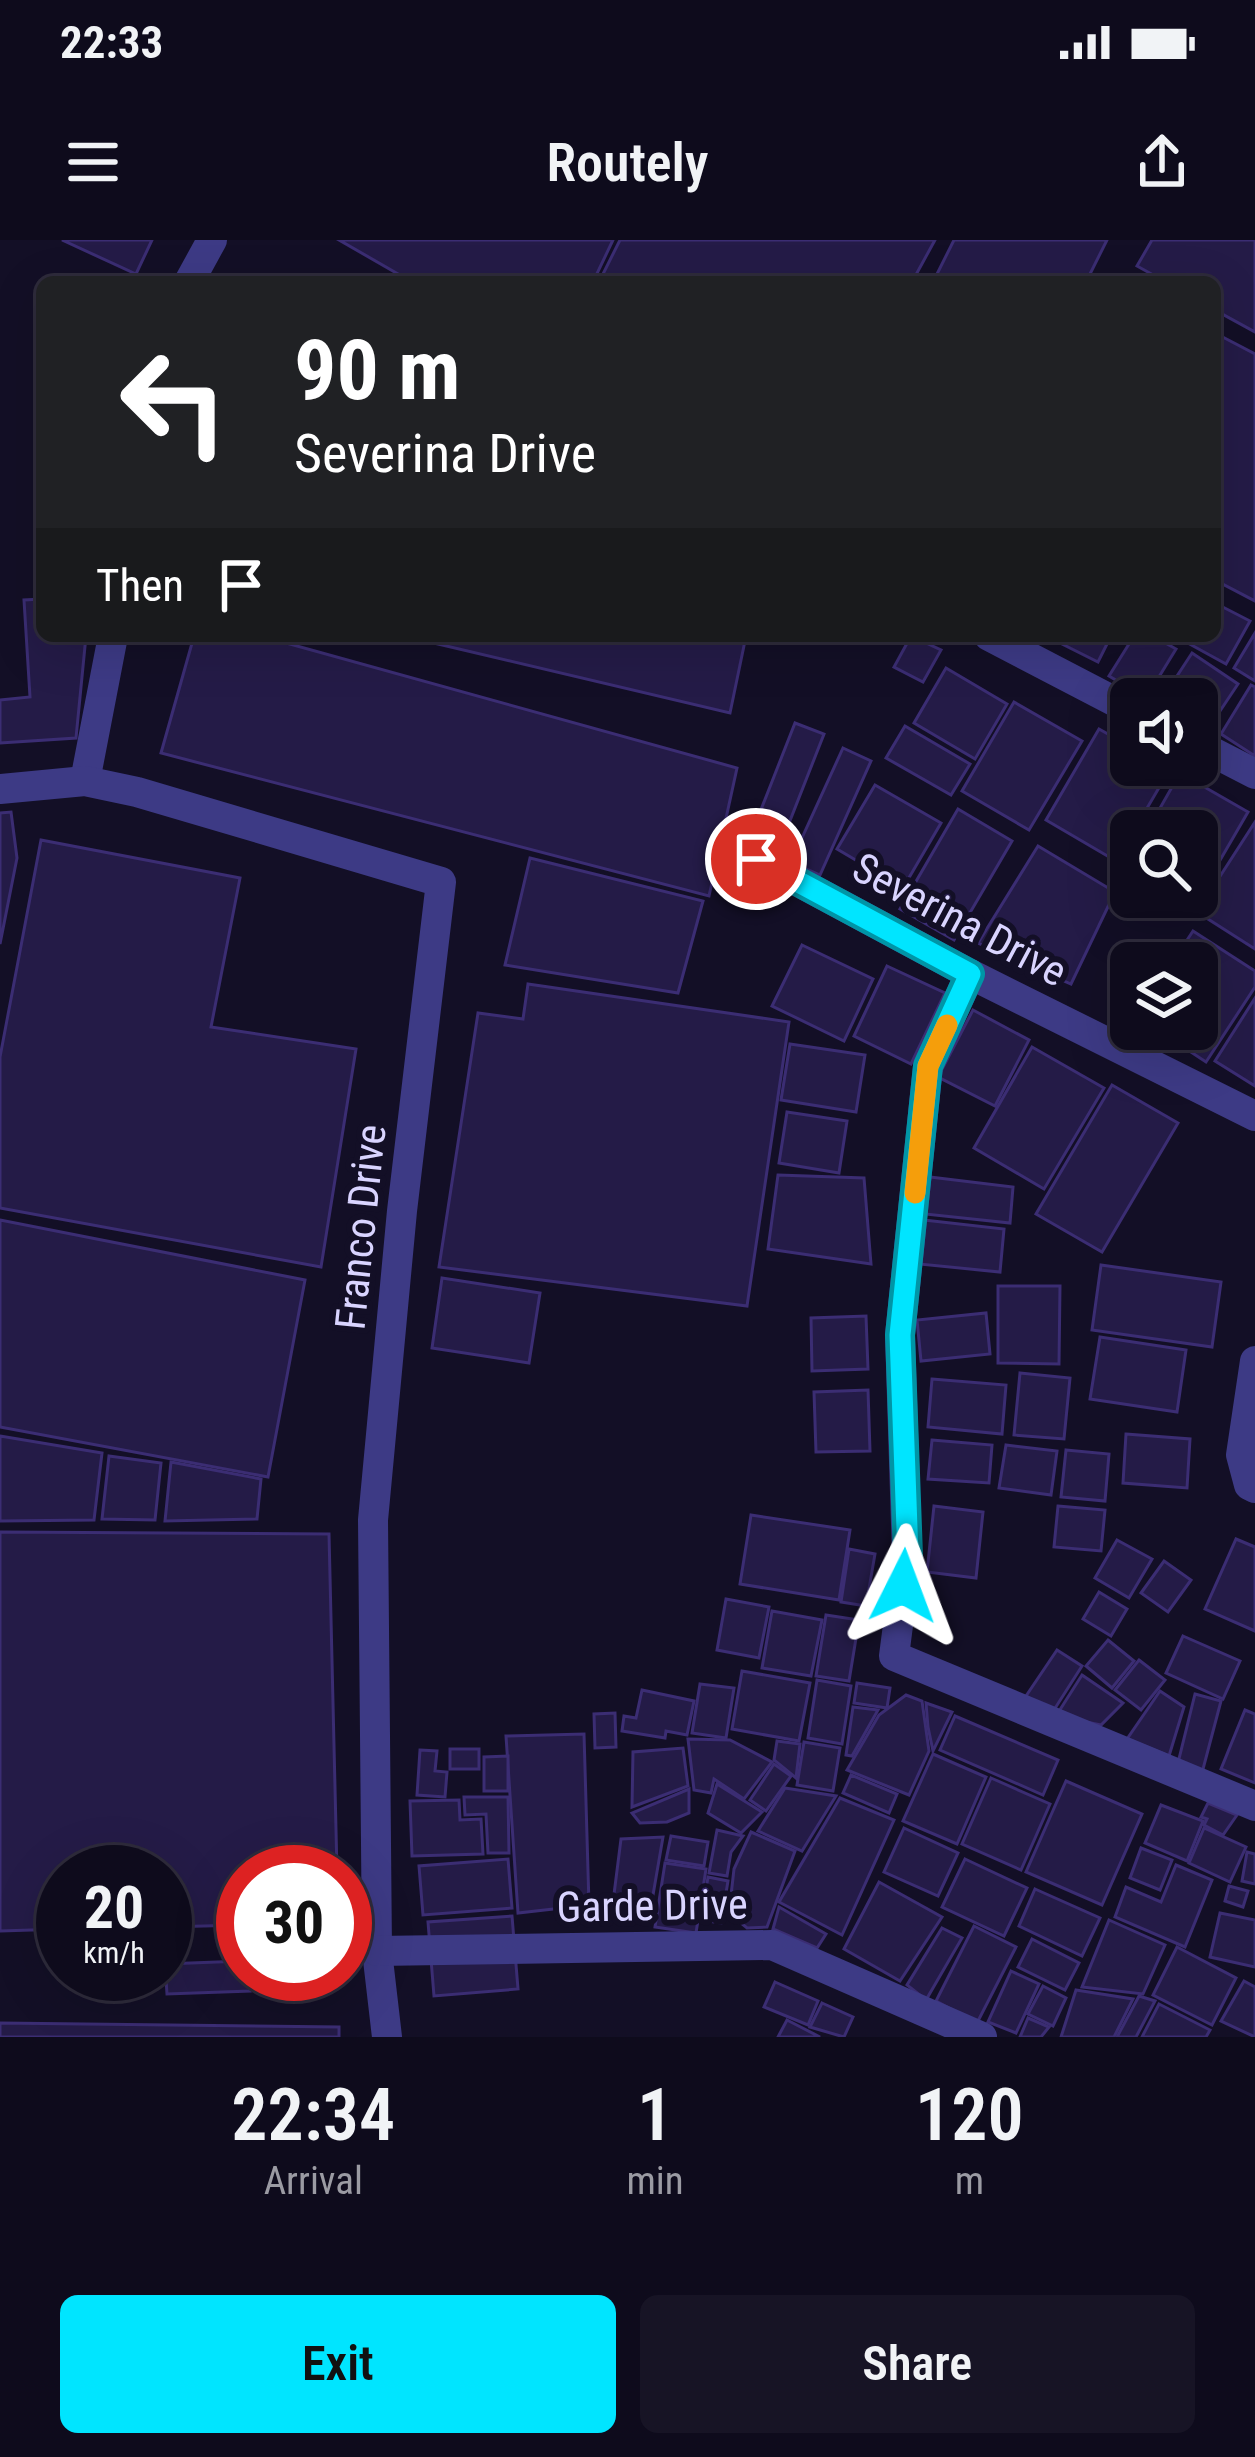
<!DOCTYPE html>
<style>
body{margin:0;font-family:"Roboto Condensed",sans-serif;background:#171425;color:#f1f3f6;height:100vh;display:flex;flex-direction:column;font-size:45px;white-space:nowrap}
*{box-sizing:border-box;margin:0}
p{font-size:39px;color:#9b9ba3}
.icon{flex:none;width:66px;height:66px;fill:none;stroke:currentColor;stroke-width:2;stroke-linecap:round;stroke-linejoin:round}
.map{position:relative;height:1797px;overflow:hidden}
.side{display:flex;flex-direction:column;background:#0e0b1c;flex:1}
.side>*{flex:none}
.hud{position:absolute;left:36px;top:36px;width:1185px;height:366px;border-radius:18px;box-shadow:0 12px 48px #0002,0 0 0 3px #2e2b3b;background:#202124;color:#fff;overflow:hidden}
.buttons{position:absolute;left:1110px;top:438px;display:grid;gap:24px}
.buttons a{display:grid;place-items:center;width:108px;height:108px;border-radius:18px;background:#0e0b1c;box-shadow:0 12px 48px #0002,0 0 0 3px #2e2b3b;font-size:60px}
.speed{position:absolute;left:36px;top:1605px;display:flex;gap:24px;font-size:60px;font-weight:700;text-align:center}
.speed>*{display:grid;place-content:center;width:156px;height:156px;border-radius:50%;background:#0e0b1c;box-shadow:0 12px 48px #0002,0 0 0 3px #2e2b3b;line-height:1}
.speed small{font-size:30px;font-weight:400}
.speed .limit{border:18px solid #d22;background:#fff;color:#111}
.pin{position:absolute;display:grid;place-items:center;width:102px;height:102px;color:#fff;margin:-51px;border:6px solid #fff;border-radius:50%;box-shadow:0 3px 12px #0007}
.me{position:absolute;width:132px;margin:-66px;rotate:3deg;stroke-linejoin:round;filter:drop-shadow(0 0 9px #0008)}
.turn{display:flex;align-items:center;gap:42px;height:252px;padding:0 60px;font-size:54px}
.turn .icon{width:156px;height:156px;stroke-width:2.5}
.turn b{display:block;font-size:84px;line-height:102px}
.then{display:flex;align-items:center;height:114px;padding:0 60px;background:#0003;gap:24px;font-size:45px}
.eta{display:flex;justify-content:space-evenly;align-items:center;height:204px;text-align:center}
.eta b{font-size:72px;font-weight:600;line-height:84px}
.cta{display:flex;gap:24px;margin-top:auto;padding:24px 60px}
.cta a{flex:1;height:138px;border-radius:18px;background:#00e5ff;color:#111;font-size:48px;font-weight:600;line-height:138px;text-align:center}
.cta a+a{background:#171425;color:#f1f3f6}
.status{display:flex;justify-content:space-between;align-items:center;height:84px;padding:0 60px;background:#0e0b1c;direction:ltr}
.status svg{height:33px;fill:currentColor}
header{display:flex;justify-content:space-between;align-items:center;height:156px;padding:0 60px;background:#0e0b1c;font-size:54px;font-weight:600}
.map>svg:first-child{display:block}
.building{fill:#241b47;stroke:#3b2d73;stroke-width:3}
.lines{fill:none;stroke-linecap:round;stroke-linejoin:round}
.minor{stroke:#3d3a85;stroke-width:30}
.route-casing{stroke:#0095a6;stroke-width:30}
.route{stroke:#00e5ff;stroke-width:21}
.slow{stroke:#f59e0b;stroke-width:21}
.labels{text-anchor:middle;stroke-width:12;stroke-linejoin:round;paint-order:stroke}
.street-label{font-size:42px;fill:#d9d4ff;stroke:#130f26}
</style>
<div class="status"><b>22:33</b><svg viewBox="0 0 49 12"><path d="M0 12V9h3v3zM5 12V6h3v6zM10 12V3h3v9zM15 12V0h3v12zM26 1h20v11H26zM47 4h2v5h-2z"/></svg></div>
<header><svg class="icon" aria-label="menu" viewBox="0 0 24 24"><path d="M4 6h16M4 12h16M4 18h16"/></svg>Routely<svg class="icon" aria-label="share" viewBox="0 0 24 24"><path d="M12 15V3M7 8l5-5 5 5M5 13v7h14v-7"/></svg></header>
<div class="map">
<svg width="1255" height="1797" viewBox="0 0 1255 1797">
<rect width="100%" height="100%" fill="#130f26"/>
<!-- building -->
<g class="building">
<polygon points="62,0 152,0 136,34"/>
<polygon points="339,0 613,0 593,42 412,42"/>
<polygon points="620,0 935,0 912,42 599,42"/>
<polygon points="954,0 1107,0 1086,42 933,42"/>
<polygon points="1152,0 1255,0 1255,92 1215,70 1215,42 1166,42 1137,26"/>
<polygon points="1215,93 1255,114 1255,361 1215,340"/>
<polygon points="42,359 42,396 86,396 76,498 0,503 0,460 30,457 24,360"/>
<polygon points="1215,363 1250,381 1226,424 1175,396 1215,396"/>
<polygon points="1255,393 1255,441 1234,428"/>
<polygon points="194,396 261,396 737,528 709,656 161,513"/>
<polygon points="404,396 746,396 730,473"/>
<polygon points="911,396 941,410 923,442 894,427"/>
<polygon points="1046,396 1111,396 1098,422"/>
<polygon points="1134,396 1153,396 1176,409 1146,458 1109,436"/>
<polygon points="1192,413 1238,444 1210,486 1197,478 1197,459 1164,456"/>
<polygon points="946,428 1007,464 975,519 914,483"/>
<polygon points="1251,445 1255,447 1255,516 1221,494"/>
<polygon points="1014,462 1082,501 1029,590 962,551"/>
<polygon points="795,483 824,494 782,601 753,590"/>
<polygon points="905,486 970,524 951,555 886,518"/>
<polygon points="1099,489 1131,507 1131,525 1170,529 1116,621 1046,580"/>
<polygon points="843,508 871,521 820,635 791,622"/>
<polygon points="1180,533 1248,572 1194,665 1180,657 1197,657 1197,591 1147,591"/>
<polygon points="875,545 941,583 903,648 837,609"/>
<polygon points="958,569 1012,601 954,700 900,669"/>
<polygon points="11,572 17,618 0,704 0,573"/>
<polygon points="1255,582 1255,709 1197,672"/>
<polygon points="41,600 240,638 211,787 356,809 321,1027 0,968 0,817"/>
<polygon points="1038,606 1115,652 1071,744 978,703"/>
<polygon points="530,618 703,661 678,753 505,725"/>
<polygon points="1193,691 1255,731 1255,747 1206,822 1156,789 1197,789 1197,723 1172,723"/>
<polygon points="802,705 873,739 844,801 772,766"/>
<polygon points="887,726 945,753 911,824 854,796"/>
<polygon points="528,744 789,782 747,1066 439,1027 478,773 523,779"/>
<polygon points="1255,758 1255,846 1215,821"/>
<polygon points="973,770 1029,800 995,866 938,837"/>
<polygon points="790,804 865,815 856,872 781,860"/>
<polygon points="1032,807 1104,848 1044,949 974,908"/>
<polygon points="1112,845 1178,883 1102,1012 1036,974"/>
<polygon points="787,872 847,881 839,933 779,923"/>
<polygon points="778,935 864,938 871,1024 768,1009"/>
<polygon points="930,937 1013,947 1010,983 925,974"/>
<polygon points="0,980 305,1040 268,1237 0,1187"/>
<polygon points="924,980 1004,989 1000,1032 919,1024"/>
<polygon points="1101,1025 1221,1042 1212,1107 1092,1090"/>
<polygon points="442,1038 540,1053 529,1123 432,1108"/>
<polygon points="998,1046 1060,1046 1059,1124 998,1123"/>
<polygon points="986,1073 990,1114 921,1121 917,1080"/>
<polygon points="866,1076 868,1129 812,1131 811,1078"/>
<polygon points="1100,1097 1186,1110 1177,1172 1090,1159"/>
<polygon points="1020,1133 1070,1138 1064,1199 1014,1195"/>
<polygon points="932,1139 1006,1145 1002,1194 928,1187"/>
<polygon points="868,1150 870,1211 816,1212 814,1152"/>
<polygon points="1126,1194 1190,1199 1187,1248 1123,1243"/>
<polygon points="0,1196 102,1213 94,1280 0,1281"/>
<polygon points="932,1200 992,1205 989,1243 928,1239"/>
<polygon points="1006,1205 1057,1211 1051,1255 999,1248"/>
<polygon points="1066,1210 1109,1214 1105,1261 1061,1257"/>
<polygon points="109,1216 161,1223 155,1280 102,1279"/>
<polygon points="171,1222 261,1239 257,1279 165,1281"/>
<polygon points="934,1266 983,1272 976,1338 927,1332"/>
<polygon points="1058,1266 1105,1270 1101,1311 1054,1307"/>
<polygon points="751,1275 850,1290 839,1360 740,1344"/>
<polygon points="0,1292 329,1294 337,1632 243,1632 243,1685 165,1687 165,1632 63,1632 63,1689 0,1691"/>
<polygon points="1236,1299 1255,1307 1255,1391 1205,1369"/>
<polygon points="1117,1300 1152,1319 1129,1358 1095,1338"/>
<polygon points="849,1309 875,1314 866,1366 841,1362"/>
<polygon points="1164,1321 1191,1340 1168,1372 1141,1353"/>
<polygon points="1099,1352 1127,1369 1111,1396 1083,1379"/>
<polygon points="726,1359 769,1367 759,1418 717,1410"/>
<polygon points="772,1371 822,1380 811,1436 762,1428"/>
<polygon points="826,1375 859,1380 849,1441 816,1436"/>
<polygon points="1183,1396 1240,1421 1223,1459 1166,1433"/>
<polygon points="1108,1400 1134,1421 1112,1448 1086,1426"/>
<polygon points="1057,1410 1082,1426 1052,1473 1026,1456"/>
<polygon points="1139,1420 1165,1440 1141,1470 1115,1450"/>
<polygon points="742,1431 810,1443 799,1501 732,1489"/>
<polygon points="1082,1435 1123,1463 1101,1485 1056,1476"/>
<polygon points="817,1440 851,1446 842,1504 808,1498"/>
<polygon points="857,1443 890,1448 887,1468 854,1463"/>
<polygon points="700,1444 734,1448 726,1498 692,1493"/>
<polygon points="642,1450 694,1461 687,1495 666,1491 665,1498 622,1491 624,1476 636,1478"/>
<polygon points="1160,1451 1184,1467 1169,1516 1127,1499"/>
<polygon points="1195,1454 1221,1461 1202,1533 1177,1527"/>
<polygon points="906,1455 922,1461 929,1511 909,1555 847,1530 879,1475"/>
<polygon points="926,1463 952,1472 933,1511 928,1487"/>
<polygon points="853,1467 878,1470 852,1516 846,1515"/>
<polygon points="1245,1470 1255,1474 1255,1543 1221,1529"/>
<polygon points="615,1473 616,1507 595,1508 594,1474"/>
<polygon points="955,1476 1058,1520 1043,1555 940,1510"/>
<polygon points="584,1494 589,1665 518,1673 506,1496"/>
<polygon points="688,1499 730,1500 772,1522 744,1559 714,1539 711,1553 694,1550"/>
<polygon points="777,1501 800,1504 796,1538 774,1520"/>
<polygon points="804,1502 840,1508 833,1551 797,1545"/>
<polygon points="683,1508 688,1546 632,1567 633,1512"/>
<rect x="450" y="1509" width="29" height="20"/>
<polygon points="420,1510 437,1511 435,1531 447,1532 445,1557 417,1555"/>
<polygon points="933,1514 986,1537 957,1604 903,1581"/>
<polygon points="508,1516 508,1551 484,1551 484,1517"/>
<polygon points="774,1524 791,1536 766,1571 750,1560"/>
<polygon points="851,1535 897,1554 889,1573 843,1553"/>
<polygon points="991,1538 1050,1564 1021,1630 962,1604"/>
<polygon points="1066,1541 1142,1574 1102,1665 1026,1632"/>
<polygon points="717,1544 762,1572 741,1593 708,1573"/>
<polygon points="785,1548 836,1556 802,1611 758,1591"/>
<polygon points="689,1549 689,1573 667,1582 640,1583 632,1573"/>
<polygon points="464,1557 508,1557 509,1613 488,1613 486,1574 465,1575"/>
<polygon points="840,1558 894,1580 842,1695 779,1662"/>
<polygon points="459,1560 460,1580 481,1579 483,1614 412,1616 410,1561"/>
<polygon points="1208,1563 1237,1575 1223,1595 1204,1585 1207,1579 1201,1577"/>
<polygon points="1161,1565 1203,1581 1187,1621 1145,1603"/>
<polygon points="904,1588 958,1613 938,1656 884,1632"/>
<polygon points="1204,1588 1246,1607 1230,1642 1189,1623"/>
<polygon points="717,1590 743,1596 731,1612 727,1636 709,1633"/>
<polygon points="751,1592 795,1611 767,1687 747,1688 729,1673 734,1629"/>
<polygon points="671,1596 708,1602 704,1626 666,1620"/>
<polygon points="663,1597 648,1684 611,1678 621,1599"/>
<polygon points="1141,1608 1172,1620 1160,1650 1130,1638"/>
<polygon points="1247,1612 1255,1614 1255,1644 1242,1641"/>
<polygon points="508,1619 512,1668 423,1675 419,1626"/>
<polygon points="965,1619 1027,1648 1004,1696 942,1667"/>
<polygon points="665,1623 706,1629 696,1693 655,1687"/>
<polygon points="1176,1625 1212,1640 1185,1707 1115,1677 1126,1647 1161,1662"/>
<polygon points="708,1637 728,1641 721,1683 701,1680"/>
<polygon points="879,1642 942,1677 900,1741 844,1709"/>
<polygon points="1229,1646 1248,1651 1243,1667 1225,1661"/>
<polygon points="1035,1649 1100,1678 1082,1716 1019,1686"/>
<polygon points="779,1667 826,1694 817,1708 773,1689"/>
<polygon points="1220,1673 1255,1680 1255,1727 1210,1717"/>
<polygon points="512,1676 518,1749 434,1756 428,1682"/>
<polygon points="1109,1680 1165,1705 1143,1754 1082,1747"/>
<polygon points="974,1686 1016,1707 977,1783 936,1761"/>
<polygon points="942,1688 962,1698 926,1760 907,1745"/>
<polygon points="1032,1699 1079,1723 1065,1750 1018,1727"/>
<polygon points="1177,1707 1236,1738 1212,1785 1153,1755"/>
<polygon points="243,1721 250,1751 167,1754 165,1724"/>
<polygon points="1011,1731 1039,1744 1016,1793 988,1782"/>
<polygon points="1244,1741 1255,1747 1255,1797 1221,1781"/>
<polygon points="775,1742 818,1761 808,1785 764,1767"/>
<polygon points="1043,1746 1066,1758 1053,1786 1028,1774"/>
<polygon points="1076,1750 1133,1759 1114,1797 1061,1797"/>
<polygon points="1139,1756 1155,1761 1136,1797 1117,1797"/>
<polygon points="822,1763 853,1777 844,1797 810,1787"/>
<polygon points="1159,1764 1210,1790 1206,1797 1142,1797"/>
<polygon points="1028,1778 1049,1787 1041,1797 1020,1797"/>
<polygon points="787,1780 820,1797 778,1797"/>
<polygon points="0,1783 339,1787 339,1797 0,1797"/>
</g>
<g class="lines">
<!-- minor -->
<g class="minor">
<polyline points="189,42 212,0"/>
<polyline points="989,396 1131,470"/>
<polyline points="1197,504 1255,534"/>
<polyline points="85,541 113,396"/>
<polyline points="0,549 85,541 137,552 441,642 402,971 373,1280 377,1711 387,1797"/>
<polyline points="756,619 970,734 1255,876"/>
<polyline points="970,734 928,826 900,1095 907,1316 894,1416 1255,1566"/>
<polyline points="1255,1121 1241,1215 1249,1245 1255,1248"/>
<polyline points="377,1711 772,1705 982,1797"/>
</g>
</g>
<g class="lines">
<defs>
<polyline id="route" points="756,619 970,734 928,826 900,1095 908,1316 903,1346"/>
</defs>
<!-- route casing -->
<use href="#route" class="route-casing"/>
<!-- route -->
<use href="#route" class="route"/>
<!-- slow -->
<polyline class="slow" points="915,953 928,826 947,785"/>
</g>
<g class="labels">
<!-- street labels -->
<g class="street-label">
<text transform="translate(960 679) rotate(28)" y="15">Severina Drive</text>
<text transform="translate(360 987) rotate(-84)" y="15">Franco Drive</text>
<text transform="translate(652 1665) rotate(-1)" y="15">Garde Drive</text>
</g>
</g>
</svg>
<div class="buttons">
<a><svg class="icon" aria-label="sound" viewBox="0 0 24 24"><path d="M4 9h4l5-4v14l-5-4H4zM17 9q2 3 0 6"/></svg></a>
<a><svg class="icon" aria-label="search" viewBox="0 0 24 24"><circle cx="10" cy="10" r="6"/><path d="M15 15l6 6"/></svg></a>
<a><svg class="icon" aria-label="layers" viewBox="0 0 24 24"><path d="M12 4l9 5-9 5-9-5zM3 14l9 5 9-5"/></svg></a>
</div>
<div class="speed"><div>20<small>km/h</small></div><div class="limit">30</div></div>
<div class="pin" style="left:756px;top:619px;background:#d93025"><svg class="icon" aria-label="arrive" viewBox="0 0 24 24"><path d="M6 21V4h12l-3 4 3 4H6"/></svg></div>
<svg class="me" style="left:903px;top:1346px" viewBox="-20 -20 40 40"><path d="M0-17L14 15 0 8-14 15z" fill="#00e5ff" stroke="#fff" stroke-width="4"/></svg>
<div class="hud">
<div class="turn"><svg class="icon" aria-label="left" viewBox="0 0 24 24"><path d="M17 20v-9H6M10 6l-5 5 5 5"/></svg><div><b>90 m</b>Severina Drive</div></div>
<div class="then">Then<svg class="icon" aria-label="arrive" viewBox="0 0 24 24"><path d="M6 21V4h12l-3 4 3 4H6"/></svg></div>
</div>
</div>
<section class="side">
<div class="eta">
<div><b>22:34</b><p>Arrival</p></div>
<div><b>1</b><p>min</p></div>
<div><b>120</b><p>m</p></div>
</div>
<div class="cta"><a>Exit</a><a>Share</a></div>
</section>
